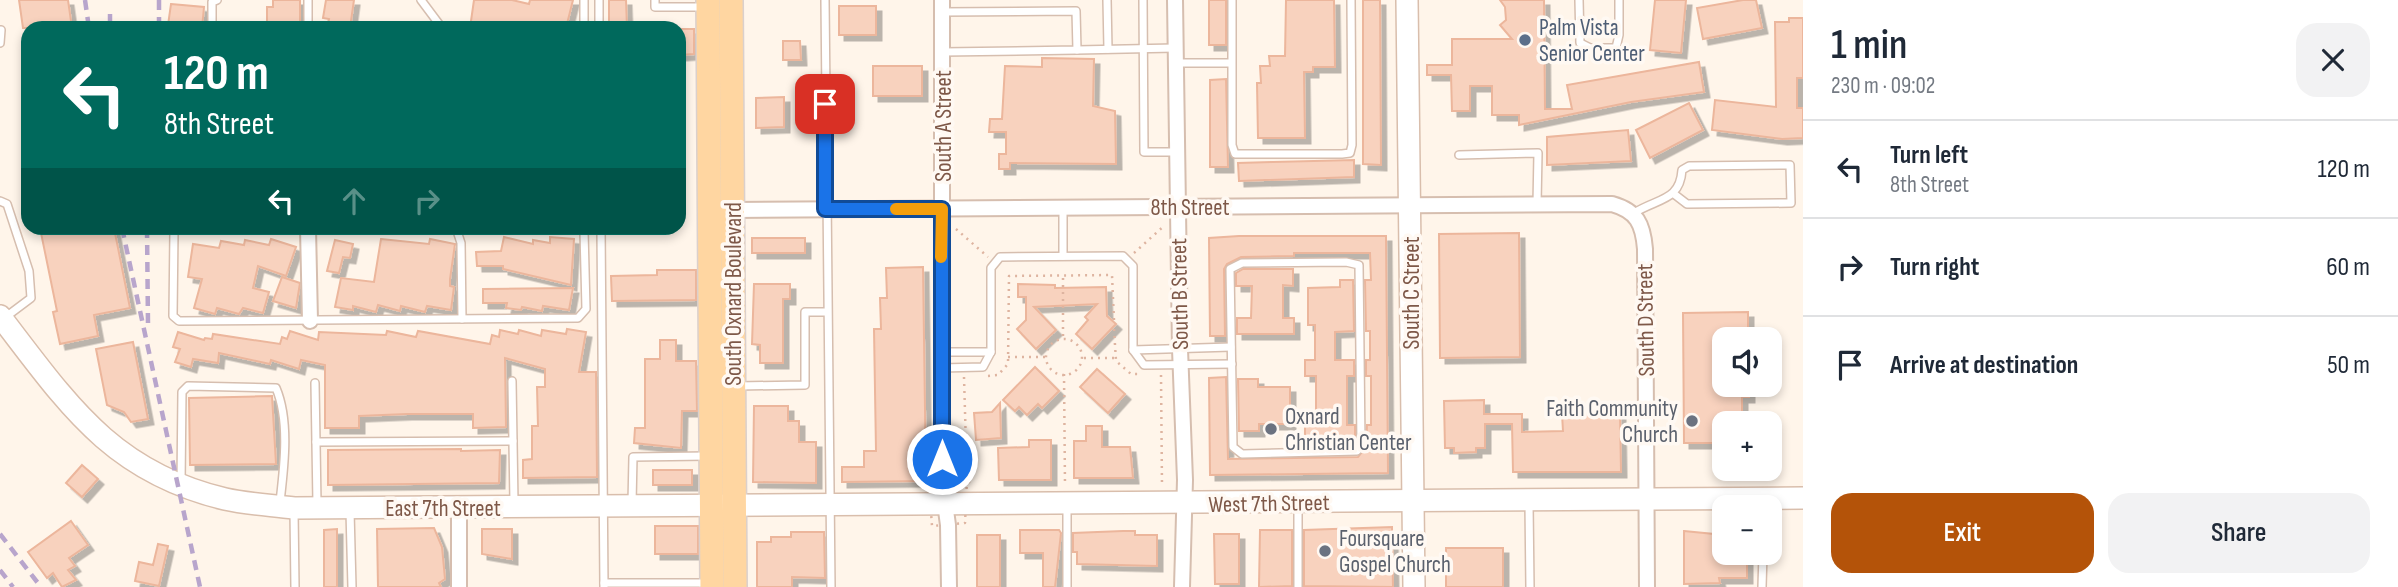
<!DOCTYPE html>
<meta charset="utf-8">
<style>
body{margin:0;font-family:"Sofia Sans Condensed",sans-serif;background:#f2f2f3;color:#1f2937;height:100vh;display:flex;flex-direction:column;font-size:26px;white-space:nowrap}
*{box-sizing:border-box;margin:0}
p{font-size:23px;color:#747a83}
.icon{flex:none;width:38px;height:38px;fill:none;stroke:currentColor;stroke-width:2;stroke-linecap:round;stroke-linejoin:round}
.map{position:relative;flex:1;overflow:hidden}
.side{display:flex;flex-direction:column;background:#fff;width:595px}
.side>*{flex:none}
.guide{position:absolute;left:21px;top:21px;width:665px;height:214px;border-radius:21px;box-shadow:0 4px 10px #0003;background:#00695c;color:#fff;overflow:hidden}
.tools{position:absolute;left:1712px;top:327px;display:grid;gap:14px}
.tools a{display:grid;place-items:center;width:70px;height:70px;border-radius:14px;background:#fff;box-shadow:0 4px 10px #0003;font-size:35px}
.pin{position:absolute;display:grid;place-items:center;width:60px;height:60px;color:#fff;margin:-30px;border-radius:14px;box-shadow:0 4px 10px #0006}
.me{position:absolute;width:77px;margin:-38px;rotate:0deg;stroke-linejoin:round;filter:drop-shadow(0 0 5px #0008)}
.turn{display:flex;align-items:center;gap:24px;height:147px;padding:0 28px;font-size:32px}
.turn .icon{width:91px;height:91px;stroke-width:2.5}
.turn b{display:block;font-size:49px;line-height:60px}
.lanes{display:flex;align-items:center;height:66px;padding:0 28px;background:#0003;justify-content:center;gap:35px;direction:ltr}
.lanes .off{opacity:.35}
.round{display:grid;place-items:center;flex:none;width:74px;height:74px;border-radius:21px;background:#f2f2f3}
.headline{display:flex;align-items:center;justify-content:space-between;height:119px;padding:0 28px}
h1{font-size:42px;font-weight:600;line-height:52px}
.action{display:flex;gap:14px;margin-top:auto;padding:14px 28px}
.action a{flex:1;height:80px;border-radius:21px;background:#b45309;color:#fff;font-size:28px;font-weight:600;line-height:80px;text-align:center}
.action a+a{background:#f2f2f3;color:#1f2937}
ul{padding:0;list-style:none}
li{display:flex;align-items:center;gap:21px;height:98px;padding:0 28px;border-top:2px solid #e0e1e3}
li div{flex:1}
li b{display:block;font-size:26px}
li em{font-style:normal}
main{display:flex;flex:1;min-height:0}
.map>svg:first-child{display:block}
.building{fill:#f8d2be;stroke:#ecb69c;stroke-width:2;filter:url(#shadow)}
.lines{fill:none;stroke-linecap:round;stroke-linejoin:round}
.lane-casing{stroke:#d6beaf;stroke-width:10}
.street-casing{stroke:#d6beaf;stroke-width:18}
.secondary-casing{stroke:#d9beac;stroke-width:24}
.primary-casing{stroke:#dbd0cc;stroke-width:26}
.path{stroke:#deb4a0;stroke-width:2.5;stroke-dasharray:2 5;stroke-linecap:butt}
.lane{stroke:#fff;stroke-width:7}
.street{stroke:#fff;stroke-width:14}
.secondary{stroke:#fff;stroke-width:21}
.primary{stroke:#ffd6a1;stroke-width:23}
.rail{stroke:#b8a5cc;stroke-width:4.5;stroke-dasharray:10 7;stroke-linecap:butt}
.route-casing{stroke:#114b97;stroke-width:18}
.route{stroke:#1a73e8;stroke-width:12}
.slow{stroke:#f59e0b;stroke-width:12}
.service-dot{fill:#5c6f8a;stroke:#fff9f3;stroke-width:2.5}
.worship-dot{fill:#6b7280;stroke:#fff9f3;stroke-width:2.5}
.labels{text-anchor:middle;stroke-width:7;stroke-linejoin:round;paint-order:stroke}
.service-label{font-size:23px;fill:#4e5e75;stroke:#fff9f3;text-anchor:start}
.street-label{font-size:23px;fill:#7e5848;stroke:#fff9f3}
.worship-label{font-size:23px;fill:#5b616d;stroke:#fff9f3;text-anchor:start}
</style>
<main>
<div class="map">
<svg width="1803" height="587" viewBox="0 0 1803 587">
<defs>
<filter id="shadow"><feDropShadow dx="5.5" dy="5.5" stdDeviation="0" flood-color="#0004"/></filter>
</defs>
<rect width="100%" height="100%" fill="#fff5ea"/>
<!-- building -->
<g class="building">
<polygon points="19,0 68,0 72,28 23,28"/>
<polygon points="273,0 300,0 300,23 267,24 267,7 273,7"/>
<polygon points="326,0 354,0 350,28 327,28 329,19 323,18"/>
<polygon points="474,0 512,0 529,4 530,0 573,0 566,28 540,24 540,28 470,28"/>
<polygon points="609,0 626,0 627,28 609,28"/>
<rect x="1209" y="0" width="17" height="45"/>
<polygon points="1286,0 1334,0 1335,67 1313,67 1313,72 1304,72 1305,138 1258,138 1257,83 1261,83 1260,66 1270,66 1269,56 1285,56"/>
<polygon points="1363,0 1380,0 1381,165 1363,164"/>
<polygon points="1500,0 1544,0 1545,109 1572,109 1567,85 1699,62 1704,92 1631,102 1519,125 1519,115 1492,115 1492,86 1470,86 1470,111 1452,111 1451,75 1427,75 1427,65 1452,65 1452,39 1512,39 1500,25 1506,20 1505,7"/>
<polygon points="1655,0 1686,0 1681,53 1650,50"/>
<polygon points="1743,0 1756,0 1762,28 1703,39 1697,8"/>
<polygon points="171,4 204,7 202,28 168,25"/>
<rect x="839" y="6" width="37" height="29"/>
<polygon points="1789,18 1803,18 1803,78 1797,78 1797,108 1803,108 1803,138 1782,139 1712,130 1715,100 1776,107 1775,22 1789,22"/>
<polygon points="679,29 694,29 694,54 679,55"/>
<polygon points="783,41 800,41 801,60 783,60"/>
<polygon points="1042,58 1094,59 1093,106 1115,111 1116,164 1010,163 1010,169 999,169 999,154 1006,154 1006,132 989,132 990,119 1002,119 1005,66 1042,67"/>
<rect x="873" y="66" width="49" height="30"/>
<polygon points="1226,79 1228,167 1210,167 1210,80"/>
<polygon points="784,97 784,127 756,128 756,98"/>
<polygon points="1689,103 1703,130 1650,158 1636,130"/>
<polygon points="1628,130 1631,161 1547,165 1547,137"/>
<polygon points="1354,160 1354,177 1239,181 1238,163"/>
<polygon points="40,228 114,228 130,308 94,315 98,336 60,344 53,312 57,311"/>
<polygon points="1519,233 1520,357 1440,358 1439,234"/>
<polygon points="1239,236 1386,236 1388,473 1210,475 1209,378 1226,377 1228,459 1358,457 1366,447 1367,425 1371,425 1371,376 1366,376 1366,360 1370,360 1370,331 1366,331 1365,280 1371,280 1370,253 1294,253 1294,256 1241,257 1227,264 1224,269 1225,336 1210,336 1209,238"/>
<polygon points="504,237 533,244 533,240 550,243 550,237 574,239 571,285 503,269 503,266 477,266 476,252 501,251"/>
<rect x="752" y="238" width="53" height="15"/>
<polygon points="271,239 296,247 286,276 258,266 253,288 269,292 263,313 243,308 239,314 217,308 215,314 194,308 202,279 188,277 193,244 219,248 221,241 244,245 245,240 269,245"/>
<polygon points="381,239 429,244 430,239 455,244 450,279 450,286 454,287 451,310 427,306 425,312 401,306 400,311 378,305 376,312 353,306 353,310 335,307 341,278 374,282"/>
<polygon points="335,240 353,244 350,258 343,257 339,273 327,271"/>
<polygon points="923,267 926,481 842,482 842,467 864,467 864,451 876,451 874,329 881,329 880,298 887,298 886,268"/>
<polygon points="1243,269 1293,269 1293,286 1283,285 1283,318 1294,318 1294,334 1237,334 1237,318 1251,318 1252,286 1236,286 1236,273"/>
<polygon points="657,270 696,270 696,300 612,301 611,276 657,275"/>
<polygon points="282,277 300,283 296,308 273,301"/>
<polygon points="1340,280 1353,280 1354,331 1335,332 1335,360 1354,360 1354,376 1347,376 1347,425 1355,425 1355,442 1353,445 1305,446 1305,426 1316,426 1316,376 1305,376 1305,360 1315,360 1315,325 1308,325 1308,288 1340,287"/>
<polygon points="754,284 790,284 790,299 783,299 783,363 760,363 760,345 752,344"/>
<polygon points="1018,284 1055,285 1055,288 1106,287 1107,316 1116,324 1092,349 1076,334 1088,320 1085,317 1097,304 1034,307 1056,330 1036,349 1017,329 1026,320 1026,297 1018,297"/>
<polygon points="573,288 569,310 543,306 542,311 522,307 521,310 506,308 507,303 483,303 483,289"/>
<polygon points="1748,312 1748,340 1724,340 1724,385 1749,385 1749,397 1742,397 1742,424 1724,424 1724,443 1684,443 1683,313"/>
<polygon points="567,329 586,332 579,372 596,372 597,477 523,478 523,460 532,459 532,426 538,426 537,387 545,387 545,369 505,358 506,427 473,428 473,414 407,414 359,416 359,428 325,428 325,365 301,360 299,369 271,360 270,364 219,353 218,363 193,359 191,367 175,362 180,349 173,347 178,332 204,340 205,338 212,339 213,334 280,344 282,337 287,339 290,331 318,340 319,332 386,335 387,331 416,337 418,331 490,344 492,335 499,337 500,330 518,334 519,330 541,336 542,330 566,334"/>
<polygon points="660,340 676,340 676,361 696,361 697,411 682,411 681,448 634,443 635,428 645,428 645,359 660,359"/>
<polygon points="133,342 148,419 131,422 124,412 107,405 96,349"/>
<polygon points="1035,367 1059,391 1042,408 1038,404 1027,415 1019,407 1015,411 1003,400"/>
<polygon points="1097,369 1125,394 1108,413 1080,387"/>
<polygon points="1238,379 1258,379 1258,387 1290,387 1290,424 1259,424 1259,431 1239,431"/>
<polygon points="272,396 276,464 190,465 189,398"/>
<polygon points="1484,400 1484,414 1522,414 1522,432 1563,431 1562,414 1620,412 1621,472 1513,472 1512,424 1485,424 1485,448 1476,448 1476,452 1454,453 1454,448 1445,448 1444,401"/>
<polygon points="1000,403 1001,438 976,440 974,413 992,412"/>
<polygon points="754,406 788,406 788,421 799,421 799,442 816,442 816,483 753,482"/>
<polygon points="1086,426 1102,426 1102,447 1130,447 1133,478 1074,478 1074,441 1086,441"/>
<polygon points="1029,440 1051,440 1051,480 999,480 998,448 1029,447"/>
<polygon points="461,449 461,451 500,450 499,483 328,485 328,450"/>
<polygon points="82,465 98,479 82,497 66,483"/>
<rect x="653" y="470" width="39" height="15"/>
<polygon points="71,521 88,545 69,558 75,566 68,570 76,580 62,587 53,573 47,578 28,552"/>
<rect x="655" y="526" width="43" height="28"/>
<polygon points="1392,527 1393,587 1304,586 1304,530"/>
<polygon points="434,528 442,547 445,579 439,583 441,587 378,587 377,529"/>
<polygon points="337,529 337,587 324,587 324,530"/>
<polygon points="482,529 512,529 512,559 482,554"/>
<polygon points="1020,530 1059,530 1061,533 1055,587 1043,587 1043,553 1020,553"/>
<polygon points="1260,530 1292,530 1292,586 1259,587"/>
<polygon points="1123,531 1135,531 1135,535 1157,535 1157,566 1077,564 1077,552 1073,552 1073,533"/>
<polygon points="1684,531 1724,535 1724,556 1747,556 1747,578 1719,578 1720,583 1684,584"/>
<polygon points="791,532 824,532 825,578 792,577 792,587 757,587 757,542 771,542 771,537 791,537"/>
<polygon points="1214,534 1239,534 1239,584 1215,584"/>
<rect x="977" y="535" width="23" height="52"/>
<polygon points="158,544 168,546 159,586 135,581 139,562 153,565"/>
<rect x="1446" y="548" width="57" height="39"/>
</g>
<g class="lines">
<defs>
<g id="lane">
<polyline points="308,0 308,28"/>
<polyline points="421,0 442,28"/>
<polyline points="584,0 584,28"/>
<polyline points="599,0 599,28"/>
<polyline points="655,0 655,7 704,7"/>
<polyline points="825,0 831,587"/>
<polyline points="1107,0 1108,49"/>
<polyline points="1143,0 1144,152 1176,152"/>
<polyline points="1232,0 1232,145 1235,154 1342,154 1350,153 1352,145 1351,0"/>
<polyline points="1579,0 1580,43 1590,48 1616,48 1619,35 1619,0"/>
<polyline points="942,12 1076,11 1077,50 943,52"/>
<polyline points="212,28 212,2 217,0"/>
<polyline points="0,43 1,30"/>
<polyline points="1077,50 1175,48"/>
<polyline points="1176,63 1231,63"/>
<polyline points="1459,155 1538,153 1537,204"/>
<polyline points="0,201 7,204 29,271 31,298 3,319"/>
<polyline points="1063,208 1063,256"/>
<path d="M 1634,213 C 1658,198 1680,201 1682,170 L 1689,166 L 1790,165 L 1791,203 L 1687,204 L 1674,194"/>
<polyline points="456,228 461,243 462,319"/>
<polyline points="601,228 604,587"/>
<polyline points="174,229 354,228"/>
<polyline points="174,231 173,316 179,321 578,318 586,309 584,231 580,228"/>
<polygon points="1346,262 1359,265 1361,444 1357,451 1242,454 1233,447 1230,269 1242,263"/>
<polyline points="1133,350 1231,347"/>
<polyline points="941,352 991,352"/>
<polyline points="941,368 983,367 991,352 991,268 1000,257 1123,256 1133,266 1133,350 1144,365 1232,364"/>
<polyline points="512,381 514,503"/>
<polyline points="315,383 317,504"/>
<polyline points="738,386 805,385 805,312 827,312"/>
<polyline points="316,442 513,441"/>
<path d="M 181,483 L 182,392 L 188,386 L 276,388 C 290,421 284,467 280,502"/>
<polyline points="632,503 633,457 707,456"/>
<polyline points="1298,504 1298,587"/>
<polyline points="1529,504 1530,587"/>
<polyline points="294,511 295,587"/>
<polyline points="350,511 352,587"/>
<polyline points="604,583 708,583"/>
<polyline points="1067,587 1067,504"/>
<polyline points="1762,587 1763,553"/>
</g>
<g id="street">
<polyline points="942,0 942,481 948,525 949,587"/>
<polyline points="1175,0 1180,349 1185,480 1182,587"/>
<path d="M 733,210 L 1612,204 C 1637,211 1643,224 1645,249 L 1647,587"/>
<polyline points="308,228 310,321"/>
<polyline points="459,508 459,587"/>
</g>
<g id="secondary">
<polyline points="1407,0 1414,587"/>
<path d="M 0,316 C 67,403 111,472 225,499 C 247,504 271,505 294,508 L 1803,498"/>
</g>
<g id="primary">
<polyline points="708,0 712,587"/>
<polyline points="731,0 735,587"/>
</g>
</defs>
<!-- lane casing -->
<use href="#lane" class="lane-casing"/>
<!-- street casing -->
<use href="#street" class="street-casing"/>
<!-- secondary casing -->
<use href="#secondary" class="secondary-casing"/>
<!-- primary casing -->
<use href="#primary" class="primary-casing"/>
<!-- path -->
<g class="path">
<polyline points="956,229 988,257"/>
<polyline points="1134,253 1165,225"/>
<polyline points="1114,329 1116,361 1131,374 1138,374"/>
<polyline points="1063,336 1063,277"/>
<circle cx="1064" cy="357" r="18"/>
<polyline points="1008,357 1045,357"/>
<polyline points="1084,358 1115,358"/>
<polyline points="1064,374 1065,486"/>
<polyline points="1161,375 1162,486"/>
<polyline points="988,376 998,375 1008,364 1009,276 1112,275 1114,320"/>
<polyline points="964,377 967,480 973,486"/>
<polygon points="967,480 965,523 932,526 929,486 942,481"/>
</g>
<!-- lane -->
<use href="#lane" class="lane"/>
<!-- street -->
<use href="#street" class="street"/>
<!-- secondary -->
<use href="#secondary" class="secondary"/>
<!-- primary -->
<use href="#primary" class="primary"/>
<!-- rail -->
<g class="rail">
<polyline points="85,0 89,28"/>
<polyline points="159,0 159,28"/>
<polyline points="110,14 110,28"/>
<polyline points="122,228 200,587"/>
<polyline points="147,228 148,324"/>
<polyline points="0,534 41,587"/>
<polyline points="0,570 13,587"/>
</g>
</g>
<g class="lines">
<defs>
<polyline id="route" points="825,104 825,209 942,209 942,459"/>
</defs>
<!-- route casing -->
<use href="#route" class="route-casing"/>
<!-- route -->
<use href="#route" class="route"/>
<!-- slow -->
<polyline class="slow" points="896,209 942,209 941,257"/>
</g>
<!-- markers -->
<circle class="service-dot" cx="1525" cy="40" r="7"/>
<g class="worship-dot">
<circle cx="1692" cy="421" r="7"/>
<circle cx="1271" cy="429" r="7"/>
<circle cx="1325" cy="551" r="7"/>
</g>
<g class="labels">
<!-- service labels -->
<g class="service-label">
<text x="1539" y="35">Palm Vista<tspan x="1539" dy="26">Senior Center</tspan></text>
</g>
<!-- street labels -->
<g class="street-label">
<text transform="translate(943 126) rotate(-90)" y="8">South A Street</text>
<text x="1190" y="215">8th Street</text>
<text transform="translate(1411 293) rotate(-90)" y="8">South C Street</text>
<text transform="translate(733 294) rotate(-90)" y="8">South Oxnard Boulevard</text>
<text transform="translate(1179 294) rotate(-91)" y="8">South B Street</text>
<text transform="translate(1645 320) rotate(-91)" y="8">South D Street</text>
<text transform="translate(1269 503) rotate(-1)" y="8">West 7th Street</text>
<text x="443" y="516">East 7th Street</text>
</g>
<!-- worship labels -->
<g class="worship-label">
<text x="1678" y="416" text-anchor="end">Faith Community<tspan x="1678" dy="26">Church</tspan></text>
<text x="1285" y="424">Oxnard<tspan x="1285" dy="26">Christian Center</tspan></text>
<text x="1339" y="546">Foursquare<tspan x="1339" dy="26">Gospel Church</tspan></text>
</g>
</g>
</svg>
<div class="tools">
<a><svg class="icon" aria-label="sound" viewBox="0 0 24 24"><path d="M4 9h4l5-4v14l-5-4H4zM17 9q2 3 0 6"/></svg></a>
<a>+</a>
<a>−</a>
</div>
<div class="pin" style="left:825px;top:104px;background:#d93025"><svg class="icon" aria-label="arrive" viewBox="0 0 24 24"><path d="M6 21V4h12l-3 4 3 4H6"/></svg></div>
<svg class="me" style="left:942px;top:459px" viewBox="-20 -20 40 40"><circle r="17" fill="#1a73e8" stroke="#fff" stroke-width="3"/><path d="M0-11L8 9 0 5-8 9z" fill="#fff"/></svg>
<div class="guide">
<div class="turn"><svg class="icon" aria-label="left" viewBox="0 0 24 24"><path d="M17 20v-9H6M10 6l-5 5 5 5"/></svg><div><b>120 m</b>8th Street</div></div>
<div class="lanes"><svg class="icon" aria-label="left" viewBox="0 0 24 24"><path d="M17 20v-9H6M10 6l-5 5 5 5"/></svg><svg class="icon off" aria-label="ahead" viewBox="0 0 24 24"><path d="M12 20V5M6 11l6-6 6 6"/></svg><svg class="icon off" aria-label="right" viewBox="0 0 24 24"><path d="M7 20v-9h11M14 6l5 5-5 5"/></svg></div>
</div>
</div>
<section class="side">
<div class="headline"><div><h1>1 min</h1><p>230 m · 09:02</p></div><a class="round"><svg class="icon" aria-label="close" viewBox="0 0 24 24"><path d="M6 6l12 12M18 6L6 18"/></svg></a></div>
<ul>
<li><svg class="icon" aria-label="left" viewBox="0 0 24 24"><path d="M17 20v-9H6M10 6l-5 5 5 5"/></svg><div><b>Turn left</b><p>8th Street</p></div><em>120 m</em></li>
<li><svg class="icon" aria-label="right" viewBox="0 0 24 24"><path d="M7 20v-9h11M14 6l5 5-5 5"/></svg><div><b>Turn right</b></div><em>60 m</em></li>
<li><svg class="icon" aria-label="arrive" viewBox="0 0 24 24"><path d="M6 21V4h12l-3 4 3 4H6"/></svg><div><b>Arrive at destination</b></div><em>50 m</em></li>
</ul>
<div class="action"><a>Exit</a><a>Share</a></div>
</section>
</main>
